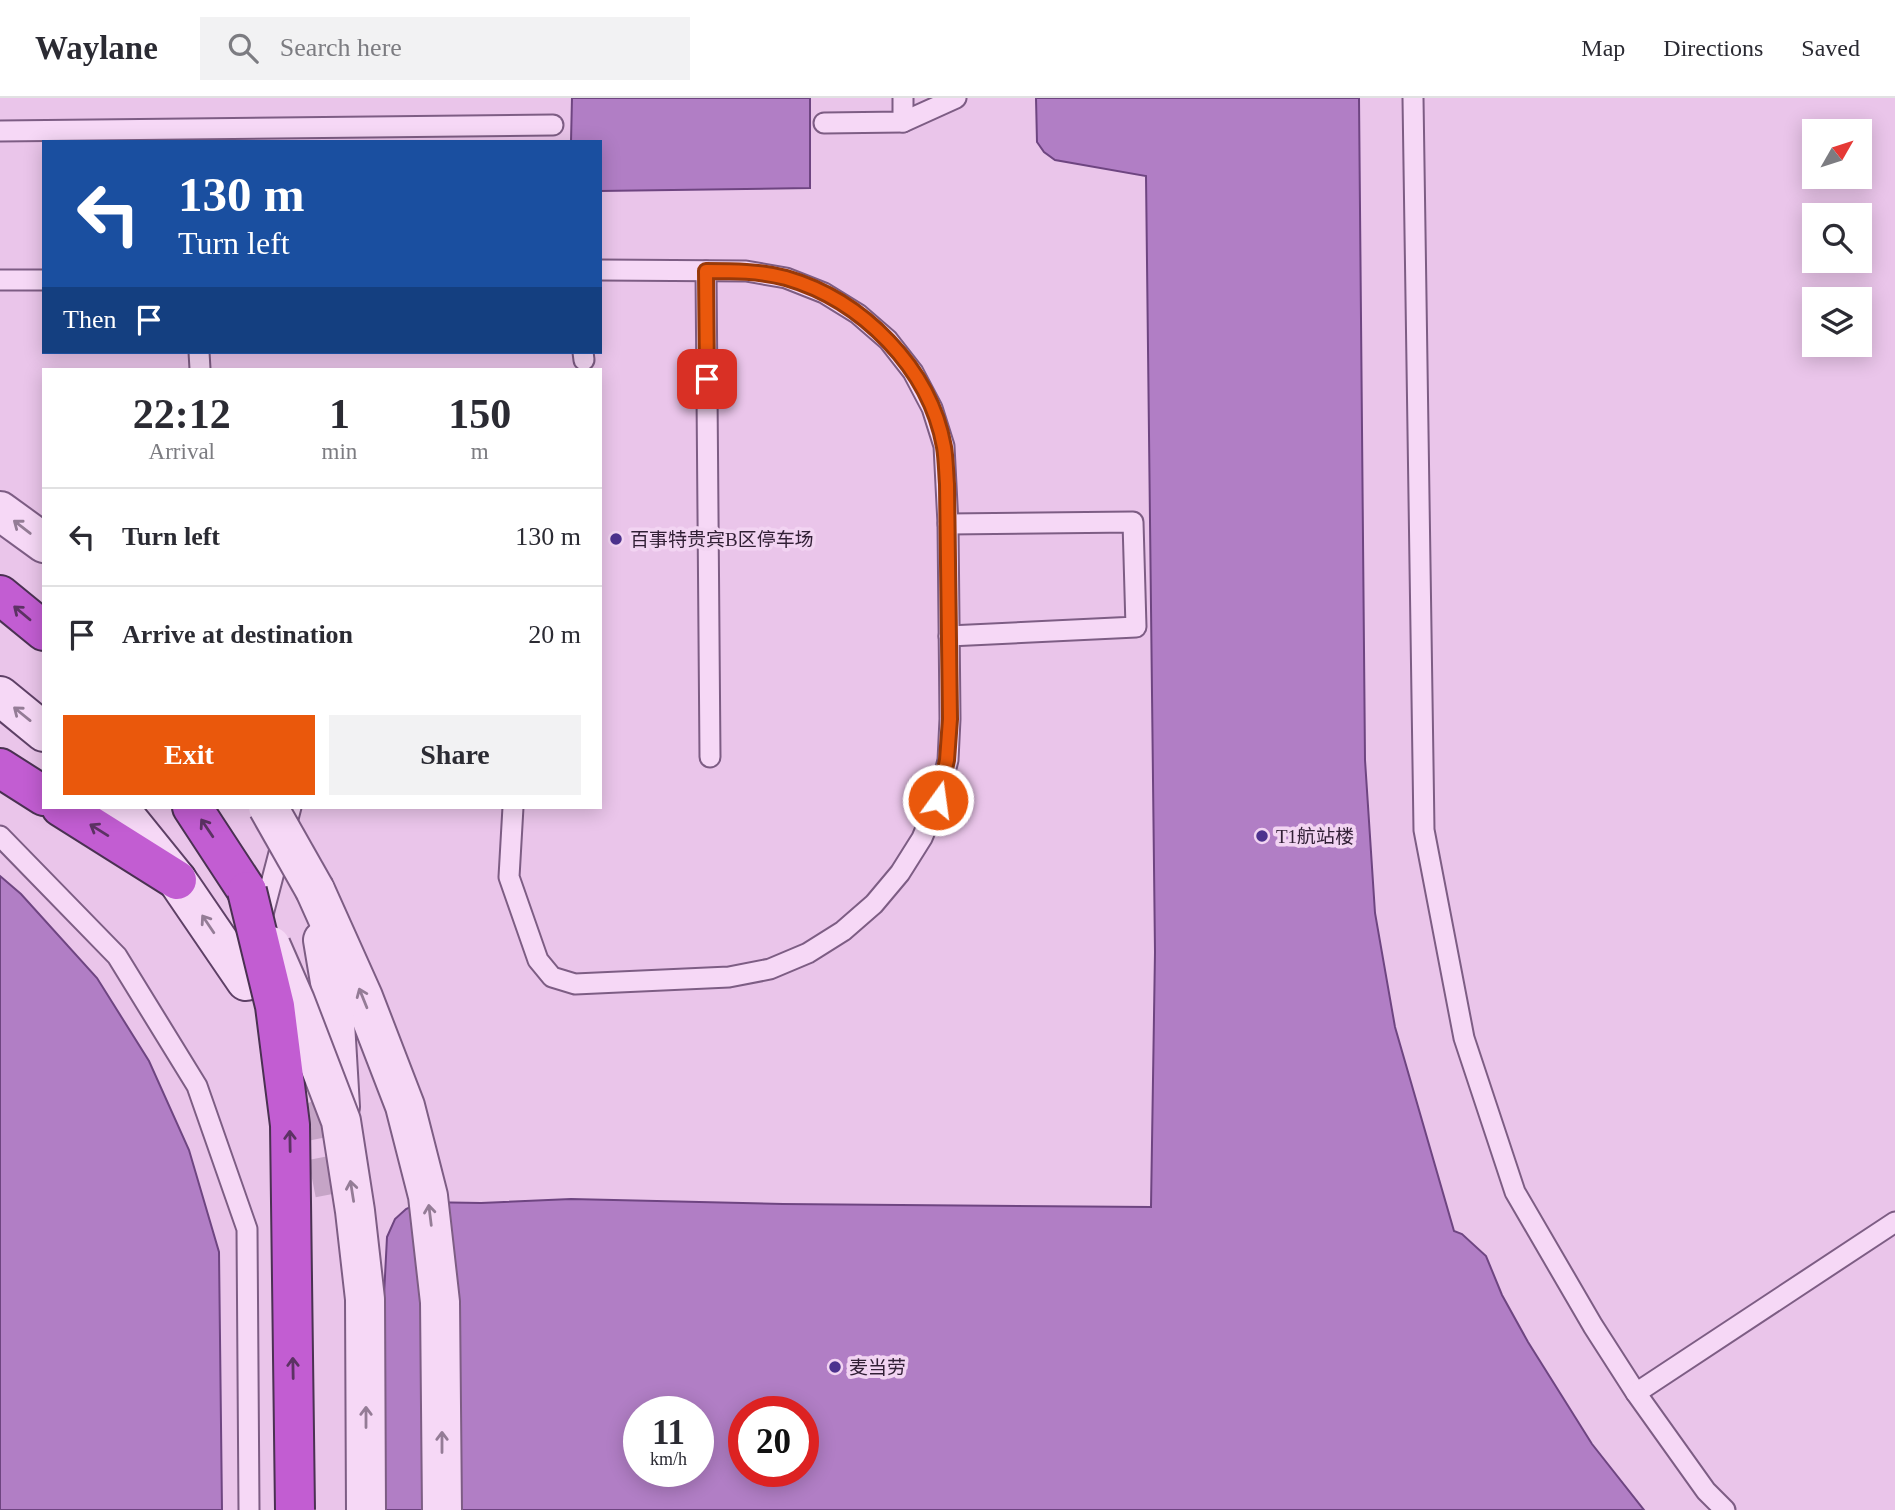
<!DOCTYPE html>
<meta charset="utf-8">
<style>
body{margin:0;font-family:"Times New Roman","Noto Sans SC",serif;background:#f2f2f3;color:#2b2b33;height:100vh;display:flex;flex-direction:column;font-size:26px;white-space:nowrap}
*{box-sizing:border-box;margin:0}
p{font-size:23px;color:#7c7c81}
.icon{flex:none;width:38px;height:38px;fill:none;stroke:currentColor;stroke-width:2;stroke-linecap:round;stroke-linejoin:round}
.map{position:relative;flex:1;overflow:hidden}
.side{position:absolute;left:42px;top:270px;width:560px;height:441px;display:flex;flex-direction:column;background:#fff;border-radius:0px;box-shadow:0 4px 18px #0003}
.side>*{flex:none}
.guide{position:absolute;left:42px;top:42px;width:560px;height:214px;border-radius:0px;box-shadow:0 4px 18px #0003;background:#1a4fa0;color:#fff;overflow:hidden}
.needle{width:46px;rotate:51deg}
.fabs{position:absolute;left:1802px;top:21px;display:grid;gap:14px}
.fabs a{display:grid;place-items:center;width:70px;height:70px;border-radius:0px;background:#fff;box-shadow:0 4px 18px #0003;font-size:35px}
.speed{position:absolute;left:623px;top:1298px;display:flex;gap:14px;font-size:35px;font-weight:700;text-align:center}
.speed>*{display:grid;place-content:center;width:91px;height:91px;border-radius:50%;background:#fff;box-shadow:0 4px 18px #0003;line-height:1}
.speed small{font-size:18px;font-weight:400}
.speed .limit{border:10px solid #d22;background:#fff;color:#111}
.pin{position:absolute;display:grid;place-items:center;width:60px;height:60px;color:#fff;margin:-30px;border-radius:14px;box-shadow:0 4px 10px #0006}
.me{position:absolute;width:77px;margin:-38px;rotate:14deg;stroke-linejoin:round;filter:drop-shadow(0 0 5px #0008)}
.turn{display:flex;align-items:center;gap:24px;height:147px;padding:0 21px;font-size:32px}
.turn .icon{width:91px;height:91px;stroke-width:2.5}
.turn b{display:block;font-size:49px;line-height:60px}
.then{display:flex;align-items:center;height:66px;padding:0 21px;background:#0003;gap:14px;font-size:26px}
.eta{display:flex;justify-content:space-evenly;align-items:center;height:119px;text-align:center}
.eta b{font-size:42px;font-weight:800;line-height:49px}
.button{display:flex;gap:14px;margin-top:auto;padding:14px 21px}
.button a{flex:1;height:80px;border-radius:0px;background:#ea580c;color:#fff;font-size:28px;font-weight:800;line-height:80px;text-align:center}
.button a+a{background:#f2f2f3;color:#2b2b33}
ul{padding:0;list-style:none}
li{display:flex;align-items:center;gap:21px;height:98px;padding:0 21px;border-top:2px solid #e1e1e2}
li div{flex:1}
li b{display:block;font-size:26px}
li em{font-style:normal}
header{display:flex;align-items:center;gap:42px;box-sizing:border-box;height:98px;padding:0 35px;background:#fff;border-bottom:2px solid #e1e1e2}
header strong{font-size:33px}
nav{display:flex;gap:38px;margin-inline-start:auto;font-size:24px}
.search{width:490px;height:63px;background:#f2f2f3;display:flex;align-items:center;gap:18px;box-sizing:border-box;padding:0 24px;border-radius:0px;color:#7c7c81;font-size:26px}
.map>svg:first-child{display:block}
.building{fill:#b17ec5;stroke:#6e4581;stroke-width:2;fill-rule:evenodd}
.lines{fill:none;stroke-linecap:round;stroke-linejoin:round}
.secondary-tunnel{stroke:#c5a4c6;stroke-width:38;stroke-dasharray:38 19;stroke-linecap:butt}
.lane-casing{stroke:#7d5d84;stroke-width:23}
.street-casing{stroke:#7d5d84;stroke-width:42}
.secondary-casing{stroke:#5e4066;stroke-width:42}
.highway-casing{stroke:#4a3152;stroke-width:42}
.lane{stroke:#f6d8f6;stroke-width:19}
.street{stroke:#f6d8f6;stroke-width:38}
.secondary{stroke:#f6d8f6;stroke-width:38}
.highway{stroke:#c25dd2;stroke-width:38}
.street-bridge-casing{stroke:#7d5d84;stroke-width:42;stroke-linecap:butt}
.highway-bridge-casing{stroke:#4a3152;stroke-width:42;stroke-linecap:butt}
.street-bridge{stroke:#f6d8f6;stroke-width:38}
.highway-bridge{stroke:#c25dd2;stroke-width:38}
.oneway{stroke:#947c96}
.oneway2{stroke:#5c3264}
.route-casing{stroke:#983908;stroke-width:18}
.route{stroke:#ea580c;stroke-width:12}
.poi-dot{fill:#4c328e;stroke:#f2d4f2;stroke-width:2.5}
.labels{text-anchor:middle;stroke-width:7;stroke-linejoin:round;paint-order:stroke}
.poi-label{font-size:19px;fill:#311f35;stroke:#f2d4f2;text-anchor:start}
</style>
<header>
<strong>Waylane</strong>
<div class="search"><svg class="icon" aria-label="search" viewBox="0 0 24 24"><circle cx="10" cy="10" r="6"/><path d="M15 15l6 6"/></svg>Search here</div>
<nav><a>Map</a><a>Directions</a><a>Saved</a></nav>
</header>
<div class="map">
<svg width="1895" height="1412" viewBox="0 0 1895 1412">
<rect width="100%" height="100%" fill="#eac5ea"/>
<!-- building -->
<g class="building">
<polygon points="572,0 810,0 810,90 600,93 600,44 571,44"/>
<path d="M 1036,0 L 1359,0 L 1365,662 L 1375,815 L 1395,929 L 1454,1133 L 1462,1136 L 1486,1158 L 1502,1197 L 1528,1244 L 1592,1346 L 1644,1412 L 373,1412 L 387,1139 L 395,1121 L 406,1111 L 421,1104 L 481,1105 L 571,1101 L 783,1106 L 1151,1109 L 1155,854 L 1146,78 L 1055,62 L 1044,54 L 1037,44 ZM 639,1314 L 698,1314 L 698,1374 L 639,1374 ZM 744,1314 L 803,1314 L 803,1374 L 744,1374 Z"/>
<polygon points="0,778 21,796 97,880 149,963 189,1052 219,1154 222,1412 0,1412"/>
</g>
<g class="lines">
<!-- secondary-tunnel -->
<polyline class="secondary-tunnel" points="283,954 322,1033 336,1104"/>
<defs>
<g id="lane">
<polyline points="1413,0 1424,732 1464,940 1515,1094 1593,1228 1636,1295 1706,1393 1725,1412"/>
<polyline points="903,24 956,0"/>
<polyline points="824,25 903,24 903,0"/>
<polyline points="0,33 553,27"/>
<polyline points="706,173 710,659"/>
<polyline points="0,182 44,182"/>
<polyline points="199,254 200,271"/>
<polyline points="583,254 584,262"/>
<polyline points="948,426 1133,424 1136,529 949,538"/>
<polyline points="513,709 509,779 538,862 552,879 575,886 729,879 770,871 808,855 843,833 874,806 900,775 922,740 938,702 948,662 950,621 948,426 944,348 932,310 913,274 888,242 858,216 824,195 786,180 746,173 600,172"/>
<polyline points="0,738 117,858 197,988 247,1131 249,1412"/>
<polyline points="261,824 291,709"/>
<polyline points="1636,1295 1895,1124"/>
</g>
<g id="street">
<polyline points="0,413 44,445"/>
<polyline points="315,792 363,899 405,1008 428,1098 440,1204 442,1412"/>
<polyline points="323,842 334,908 340,1009"/>
</g>
<g id="secondary">
<polyline points="0,598 44,634"/>
<polyline points="118,709 177,782 246,883"/>
</g>
<g id="highway">
<polyline points="0,497 44,533"/>
<polyline points="0,670 44,698"/>
<polyline points="61,709 177,782"/>
<polyline points="192,709 247,793"/>
</g>
</defs>
<!-- lane casing -->
<use href="#lane" class="lane-casing"/>
<!-- street casing -->
<use href="#street" class="street-casing"/>
<!-- secondary casing -->
<use href="#secondary" class="secondary-casing"/>
<!-- highway casing -->
<use href="#highway" class="highway-casing"/>
<!-- lane -->
<use href="#lane" class="lane"/>
<!-- street -->
<use href="#street" class="street"/>
<!-- secondary -->
<use href="#secondary" class="secondary"/>
<!-- highway -->
<use href="#highway" class="highway"/>
<defs>
<g id="street-bridge">
<polyline points="268,709 315,792"/>
<polyline points="271,848 295,903 341,1023 355,1113 365,1201 366,1412"/>
</g>
<polyline id="highway-bridge" points="247,793 275,908 290,1027 295,1412"/>
</defs>
<!-- street-bridge casing -->
<use href="#street-bridge" class="street-bridge-casing"/>
<!-- highway-bridge casing -->
<use href="#highway-bridge" class="highway-bridge-casing"/>
<!-- street-bridge -->
<use href="#street-bridge" class="street-bridge"/>
<!-- highway-bridge -->
<use href="#highway-bridge" class="highway-bridge"/>
</g>
<!-- one-way arrows -->
<defs><path id="oneway-shaft" d="M-6 0H5M1.5-3L5.5 0L1.5 3" fill="none" stroke-width="1.6" stroke-linecap="round" stroke-linejoin="round" transform="scale(1.75)"/></defs>
<g class="oneway">
<use href="#oneway-shaft" transform="translate(22 429) rotate(-142)"/>
<use href="#oneway-shaft" transform="translate(22 616) rotate(-141)"/>
<use href="#oneway-shaft" transform="translate(208 826) rotate(-124)"/>
<use href="#oneway-shaft" transform="translate(363 900) rotate(-112)"/>
<use href="#oneway-shaft" transform="translate(352 1093) rotate(-99)"/>
<use href="#oneway-shaft" transform="translate(430 1117) rotate(-97)"/>
<use href="#oneway-shaft" transform="translate(366 1319) rotate(-90)"/>
<use href="#oneway-shaft" transform="translate(442 1344) rotate(-90)"/>
</g>
<g class="oneway2">
<use href="#oneway-shaft" transform="translate(22 515) rotate(-140)"/>
<use href="#oneway-shaft" transform="translate(207 730) rotate(-124)"/>
<use href="#oneway-shaft" transform="translate(99 732) rotate(-148)"/>
<use href="#oneway-shaft" transform="translate(290 1043) rotate(-91)"/>
<use href="#oneway-shaft" transform="translate(293 1270) rotate(-91)"/>
</g>
<g class="lines">
<defs>
<path id="route" d="M 707,281 L 706,173 C 733,173 760,173 786,180 C 862,202 930,270 944,349 C 946,361 946,374 947,386 L 950,621 L 947,662 L 938,702"/>
</defs>
<!-- route casing -->
<use href="#route" class="route-casing"/>
<!-- route -->
<use href="#route" class="route"/>
</g>
<!-- markers -->
<g class="poi-dot">
<circle cx="616" cy="441" r="7"/>
<circle cx="1262" cy="738" r="7"/>
<circle cx="835" cy="1269" r="7"/>
</g>
<g class="labels">
<!-- poi labels -->
<g class="poi-label">
<text x="630" y="448">百事特贵宾B区停车场</text>
<text x="1276" y="745">T1航站楼</text>
<text x="849" y="1276">麦当劳</text>
</g>
</g>
</svg>
<div class="fabs">
<a><svg class="needle" viewBox="-14 -14 28 28"><path d="M0-13l5 13h-10z" fill="#e53935"/><path d="M0 13l5-13h-10z" fill="#7c7c81"/></svg></a>
<a><svg class="icon" aria-label="search" viewBox="0 0 24 24"><circle cx="10" cy="10" r="6"/><path d="M15 15l6 6"/></svg></a>
<a><svg class="icon" aria-label="layers" viewBox="0 0 24 24"><path d="M12 4l9 5-9 5-9-5zM3 14l9 5 9-5"/></svg></a>
</div>
<div class="speed"><div>11<small>km/h</small></div><div class="limit">20</div></div>
<div class="pin" style="left:707px;top:281px;background:#d93025"><svg class="icon" aria-label="arrive" viewBox="0 0 24 24"><path d="M6 21V4h12l-3 4 3 4H6"/></svg></div>
<svg class="me" style="left:938px;top:702px" viewBox="-20 -20 40 40"><circle r="17" fill="#ea580c" stroke="#fff" stroke-width="3"/><path d="M0-11L8 9 0 5-8 9z" fill="#fff"/></svg>
<div class="guide">
<div class="turn"><svg class="icon" aria-label="left" viewBox="0 0 24 24"><path d="M17 20v-9H6M10 6l-5 5 5 5"/></svg><div><b>130 m</b>Turn left</div></div>
<div class="then">Then<svg class="icon" aria-label="arrive" viewBox="0 0 24 24"><path d="M6 21V4h12l-3 4 3 4H6"/></svg></div>
</div>
<section class="side">
<div class="eta">
<div><b>22:12</b><p>Arrival</p></div>
<div><b>1</b><p>min</p></div>
<div><b>150</b><p>m</p></div>
</div>
<ul>
<li><svg class="icon" aria-label="left" viewBox="0 0 24 24"><path d="M17 20v-9H6M10 6l-5 5 5 5"/></svg><div><b>Turn left</b></div><em>130 m</em></li>
<li><svg class="icon" aria-label="arrive" viewBox="0 0 24 24"><path d="M6 21V4h12l-3 4 3 4H6"/></svg><div><b>Arrive at destination</b></div><em>20 m</em></li>
</ul>
<div class="button"><a>Exit</a><a>Share</a></div>
</section>
</div>
